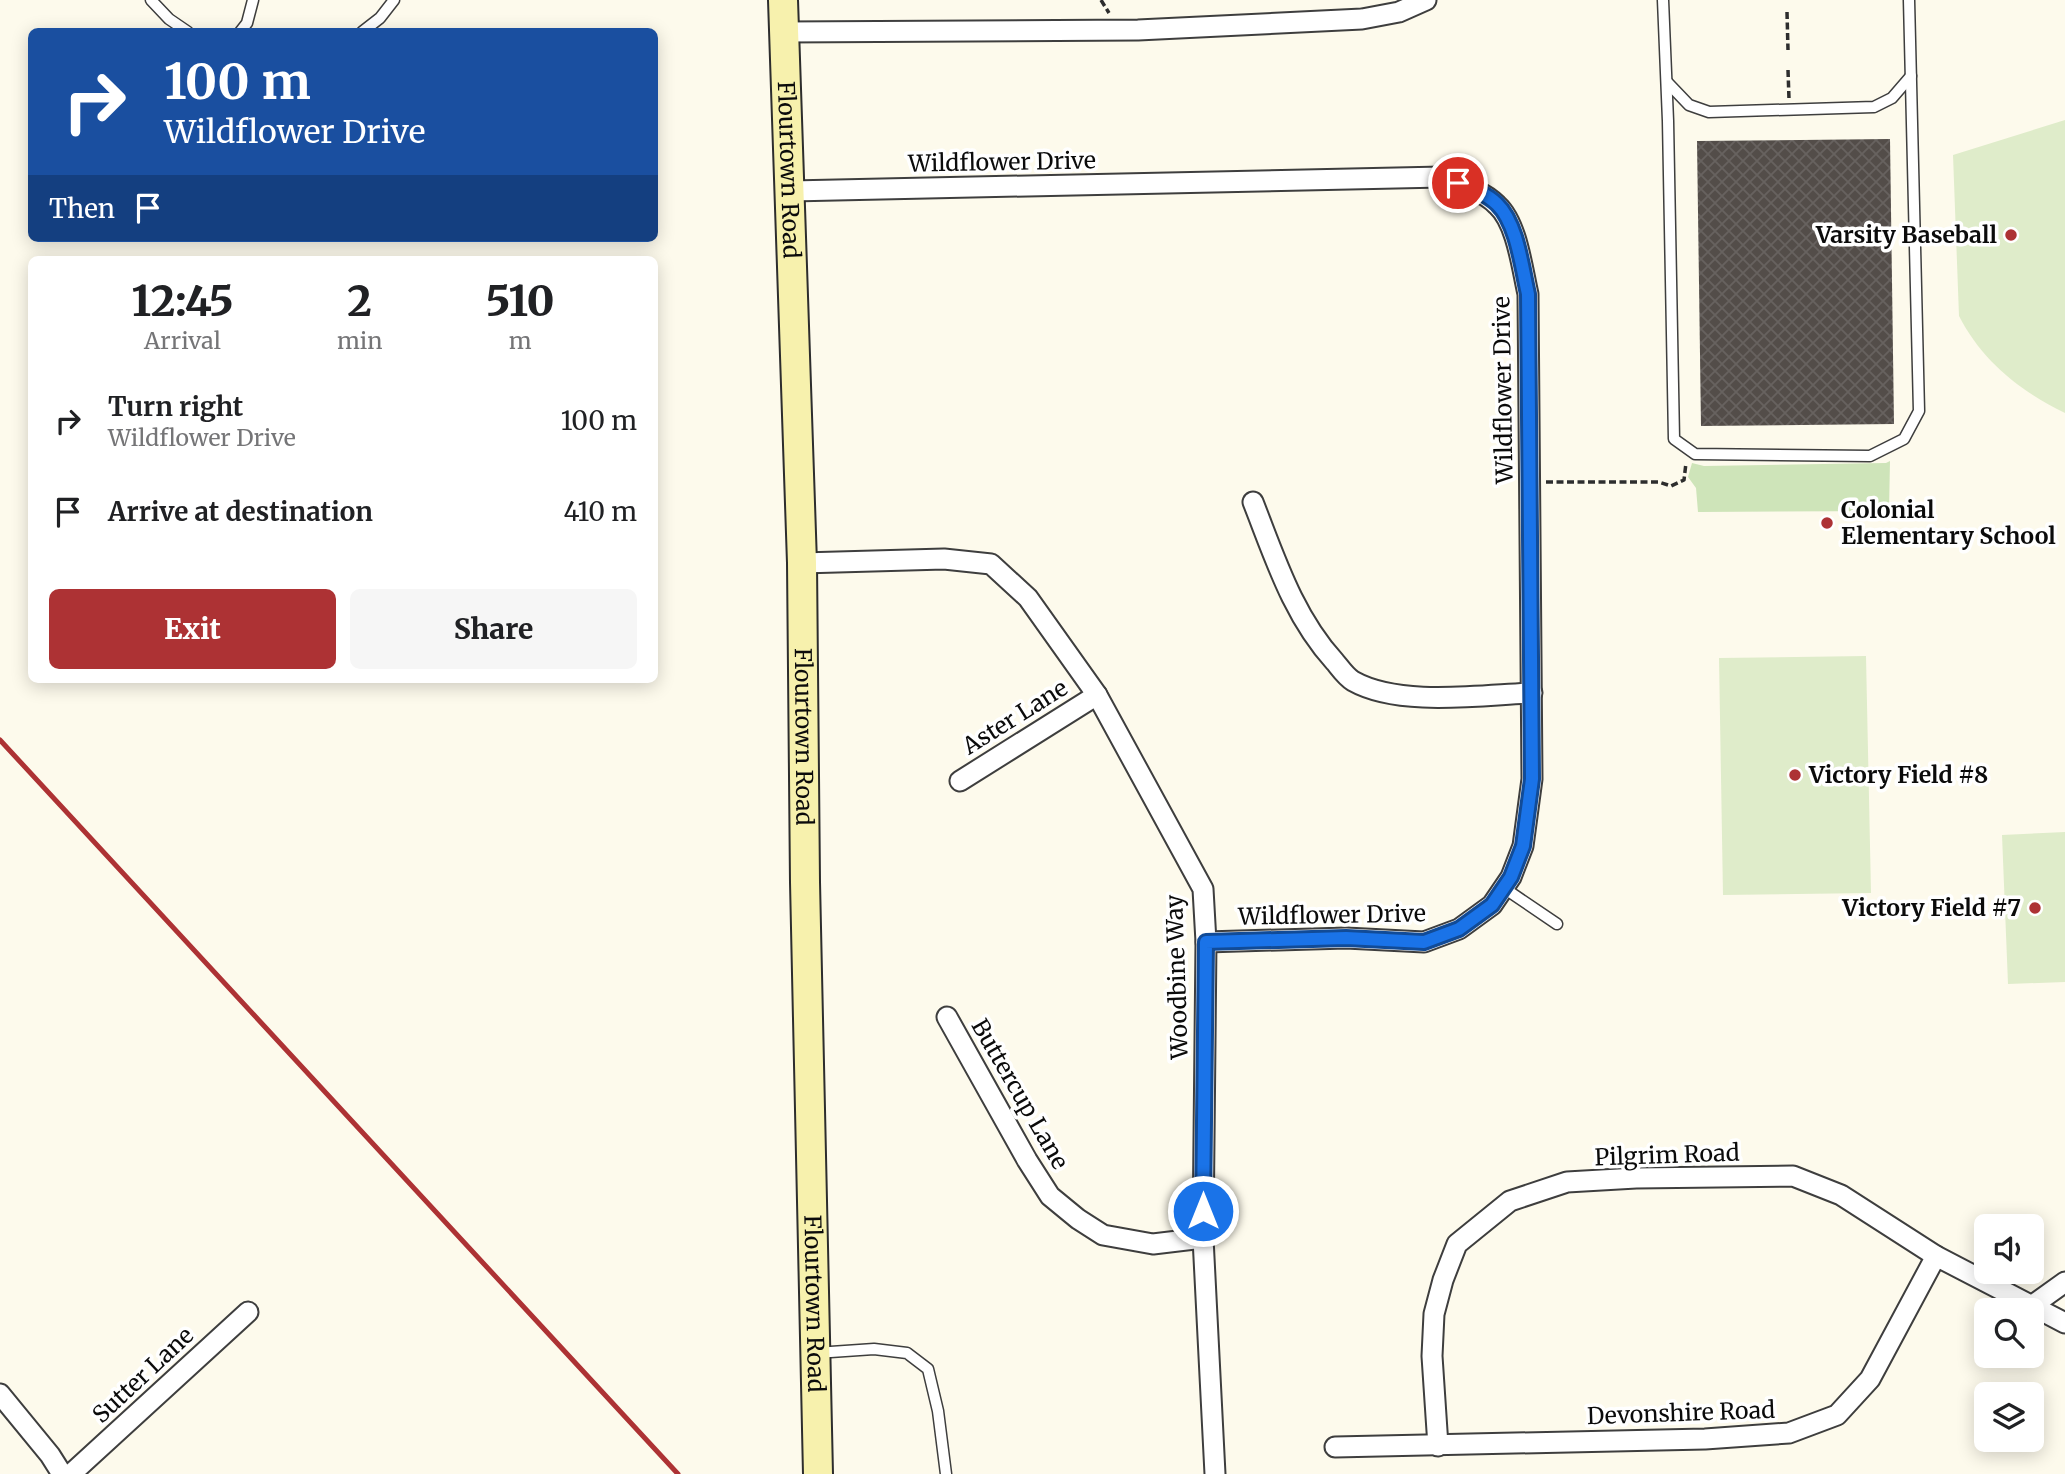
<!DOCTYPE html>
<style>
body{margin:0;font-family:Merriweather,serif;background:#f6f6f6;color:#202124;height:100vh;display:flex;flex-direction:column;font-size:26px;white-space:nowrap}
*{box-sizing:border-box;margin:0}
p{font-size:23px;color:#757577}
.icon{flex:none;width:38px;height:38px;fill:none;stroke:currentColor;stroke-width:2;stroke-linecap:round;stroke-linejoin:round}
.map{position:relative;flex:1;overflow:hidden}
.drawer{position:absolute;left:28px;top:256px;width:630px;height:427px;display:flex;flex-direction:column;background:#fff;border-radius:10px;box-shadow:0 4px 18px #0003}
.drawer>*{flex:none}
.banner{position:absolute;left:28px;top:28px;width:630px;height:214px;border-radius:10px;box-shadow:0 4px 18px #0003;background:#1a4fa0;color:#fff;overflow:hidden}
.buttons{position:absolute;left:1974px;top:1214px;display:grid;gap:14px}
.buttons a{display:grid;place-items:center;width:70px;height:70px;border-radius:10px;background:#fff;box-shadow:0 4px 18px #0003;font-size:35px}
.pin{position:absolute;display:grid;place-items:center;width:60px;height:60px;color:#fff;margin:-30px;border:4px solid #fff;border-radius:50%;box-shadow:0 2px 7px #0007}
.me{position:absolute;width:77px;margin:-38px;rotate:0deg;stroke-linejoin:round;filter:drop-shadow(0 0 5px #0008)}
.turn{display:flex;align-items:center;gap:24px;height:147px;padding:0 21px;font-size:32px}
.turn .icon{width:91px;height:91px;stroke-width:2.5}
.turn b{display:block;font-size:49px;line-height:60px}
.then{display:flex;align-items:center;height:66px;padding:0 21px;background:#0003;gap:14px;font-size:26px}
.eta{display:flex;justify-content:space-evenly;align-items:center;height:119px;text-align:center}
.eta b{font-size:42px;font-weight:800;line-height:49px}
.primary-button{display:flex;gap:14px;margin-top:auto;padding:14px 21px}
.primary-button a{flex:1;height:80px;border-radius:10px;background:#ad3234;color:#fff;font-size:28px;font-weight:800;line-height:80px;text-align:center}
.primary-button a+a{background:#f6f6f6;color:#202124}
ul{padding:0;list-style:none}
li{display:flex;align-items:center;gap:21px;height:91px;padding:0 21px}
li div{flex:1}
li b{display:block;font-size:26px}
li em{font-style:normal}
.map>svg:first-child{display:block}
.park{fill:#cee4b9}
.pitch{fill:#dfecca}
.building{fill:url(#building-cross-hatch)}
.lines{fill:none;stroke-linecap:round;stroke-linejoin:round}
.lane-casing{stroke:#3e3e3e;stroke-width:13}
.street-casing{stroke:#3e3e3e;stroke-width:23}
.secondary-casing{stroke:#2d2d2d;stroke-width:32}
.path{stroke:#2d2d2d;stroke-width:3.5;stroke-dasharray:7 3.5;stroke-linecap:butt}
.lane{stroke:#fff;stroke-width:10}
.street{stroke:#fff;stroke-width:19}
.secondary{stroke:#f7f1ad;stroke-width:28}
.rail{stroke:#ad3234;stroke-width:5}
.route-casing{stroke:#114b97;stroke-width:18}
.route{stroke:#1a73e8;stroke-width:12}
.poi-dot{fill:#ad3234;stroke:#fff;stroke-width:2.5}
.labels{text-anchor:middle;stroke-width:7;stroke-linejoin:round;paint-order:stroke}
.street-label{font-size:23px;fill:#0b0b0b;stroke:#fff}
.poi-label{font-size:23px;font-weight:bold;fill:#0b0b0b;stroke:#fff;text-anchor:end}
</style>
<div class="map">
<svg width="2065" height="1474" viewBox="0 0 2065 1474">
<defs>
<pattern id="building-cross-hatch" width="8" height="8" patternUnits="userSpaceOnUse" patternTransform="scale(1.75)"><rect width="8" height="8" fill="#534d49"/><path d="M0 0l8 8M0 8l8-8" fill="none" stroke="#67625f"/></pattern>
</defs>
<rect width="100%" height="100%" fill="#fdfaec"/>
<!-- park -->
<polygon class="park" points="1890,461 1889,511 1698,512 1696,488 1688,477 1692,463 1704,466 1886,463"/>
<!-- pitch -->
<g class="pitch">
<path d="M 2065,120 L 2065,413 C 2020,391 1982,361 1959,316 L 1953,155 Z"/>
<polygon points="1866,656 1871,893 1723,895 1719,658"/>
<polygon points="2065,832 2065,982 2008,984 2002,835"/>
</g>
<!-- building -->
<polygon class="building" points="1890,139 1894,424 1701,426 1697,141"/>
<g class="lines">
<defs>
<g id="lane">
<polyline points="151,0 169,19 188,32"/>
<polyline points="1663,0 1668,121 1674,439 1695,454 1870,456 1904,439 1919,411 1909,0"/>
<polyline points="240,32 247,23 253,0"/>
<polyline points="362,32 380,18 394,0"/>
<polyline points="1667,82 1689,105 1709,112 1874,107 1892,98 1911,76"/>
<polyline points="1504,888 1557,924"/>
<polyline points="816,1353 874,1349 907,1353 928,1369 938,1411 946,1474"/>
</g>
<g id="street">
<polyline points="785,32 1138,30 1362,19 1399,12 1426,0"/>
<path d="M 791,191 L 1442,177 C 1461,184 1483,191 1497,205 C 1517,223 1522,268 1528,294 L 1532,779 L 1523,846 L 1511,877 L 1492,905 L 1459,929 L 1424,942 L 1346,938 L 1206,942"/>
<path d="M 1253,502 C 1275,558 1293,616 1335,662 C 1340,668 1346,677 1353,681 C 1399,707 1481,695 1532,693"/>
<polyline points="802,563 944,559 991,564 1028,598 1097,695 1203,889 1206,942 1203,1238 1215,1474"/>
<polyline points="960,781 1097,695"/>
<polyline points="947,1017 1027,1160 1050,1196 1078,1219 1103,1235 1153,1244 1203,1238"/>
<polyline points="2033,1305 2065,1282"/>
<polyline points="0,1394 50,1455 62,1474"/>
<polyline points="1438,1446 1432,1356 1434,1314 1443,1280 1457,1244 1510,1201 1567,1182 1636,1178 1793,1176 1841,1195 1936,1256 2065,1323"/>
<polyline points="1335,1447 1705,1439 1789,1433 1837,1415 1870,1379 1936,1256"/>
<polyline points="71,1474 248,1312"/>
</g>
<g id="secondary">
<path id="s1" d="M 783,0 L 802,563 L 805,882 L 818,1474"/>
</g>
</defs>
<!-- lane casing -->
<use href="#lane" class="lane-casing"/>
<!-- street casing -->
<use href="#street" class="street-casing"/>
<!-- secondary casing -->
<use href="#secondary" class="secondary-casing"/>
<!-- path -->
<g class="path">
<polyline points="1101,0 1109,13"/>
<polyline points="1787,12 1788,50"/>
<polyline points="1788,70 1789,99"/>
<polyline points="1546,482 1659,482 1671,486 1684,480 1686,463"/>
</g>
<!-- lane -->
<use href="#lane" class="lane"/>
<!-- street -->
<use href="#street" class="street"/>
<!-- secondary -->
<use href="#secondary" class="secondary"/>
<!-- rail -->
<polyline class="rail" points="0,740 678,1474"/>
</g>
<g class="lines">
<defs>
<path id="route" d="M 1203,1211 L 1206,942 L 1346,938 L 1424,942 L 1459,929 L 1492,905 L 1511,877 L 1523,846 L 1532,779 L 1528,294 C 1522,268 1517,223 1497,204 C 1487,194 1471,188 1458,183"/>
</defs>
<!-- route casing -->
<use href="#route" class="route-casing"/>
<!-- route -->
<use href="#route" class="route"/>
</g>
<!-- markers -->
<g class="poi-dot">
<circle cx="2011" cy="235" r="7"/>
<circle cx="1827" cy="523" r="7"/>
<circle cx="1795" cy="775" r="7"/>
<circle cx="2035" cy="908" r="7"/>
</g>
<g class="labels">
<!-- street labels -->
<g class="street-label">
<text transform="translate(1002 162) rotate(-1)" y="8">Wildflower Drive</text>
<text dy="8" stroke="none"><textPath href="#s1" startOffset="170">Flourtown Road</textPath></text>
<text transform="translate(1503 390) rotate(-91)" y="8">Wildflower Drive</text>
<text transform="translate(1015 717) rotate(-32)" y="8">Aster Lane</text>
<text dy="8" stroke="none"><textPath href="#s1" startOffset="737">Flourtown Road</textPath></text>
<text transform="translate(1332 915) rotate(-1)" y="8">Wildflower Drive</text>
<text transform="translate(1177 977) rotate(-92)" y="8">Woodbine Way</text>
<text transform="translate(1020 1094) rotate(60)" y="8">Buttercup Lane</text>
<text transform="translate(1667 1155) rotate(-2)" y="8">Pilgrim Road</text>
<text dy="8" stroke="none"><textPath href="#s1" startOffset="1304">Flourtown Road</textPath></text>
<text transform="translate(143 1375) rotate(-43)" y="8">Sutter Lane</text>
<text transform="translate(1681 1413) rotate(-2)" y="8">Devonshire Road</text>
</g>
<!-- poi labels -->
<g class="poi-label">
<text x="1997" y="243">Varsity Baseball</text>
<text x="1841" y="518" text-anchor="start">Colonial<tspan x="1841" dy="26">Elementary School</tspan></text>
<text x="1809" y="783" text-anchor="start">Victory Field #8</text>
<text x="2021" y="916">Victory Field #7</text>
</g>
</g>
</svg>
<div class="buttons">
<a><svg class="icon" aria-label="sound" viewBox="0 0 24 24"><path d="M4 9h4l5-4v14l-5-4H4zM17 9q2 3 0 6"/></svg></a>
<a><svg class="icon" aria-label="search" viewBox="0 0 24 24"><circle cx="10" cy="10" r="6"/><path d="M15 15l6 6"/></svg></a>
<a><svg class="icon" aria-label="layers" viewBox="0 0 24 24"><path d="M12 4l9 5-9 5-9-5zM3 14l9 5 9-5"/></svg></a>
</div>
<div class="pin" style="left:1458px;top:183px;background:#d93025"><svg class="icon" aria-label="arrive" viewBox="0 0 24 24"><path d="M6 21V4h12l-3 4 3 4H6"/></svg></div>
<svg class="me" style="left:1203px;top:1211px" viewBox="-20 -20 40 40"><circle r="17" fill="#1a73e8" stroke="#fff" stroke-width="3"/><path d="M0-11L8 9 0 5-8 9z" fill="#fff"/></svg>
<div class="banner">
<div class="turn"><svg class="icon" aria-label="right" viewBox="0 0 24 24"><path d="M7 20v-9h11M14 6l5 5-5 5"/></svg><div><b>100 m</b>Wildflower Drive</div></div>
<div class="then">Then<svg class="icon" aria-label="arrive" viewBox="0 0 24 24"><path d="M6 21V4h12l-3 4 3 4H6"/></svg></div>
</div>
<section class="drawer">
<div class="eta">
<div><b>12:45</b><p>Arrival</p></div>
<div><b>2</b><p>min</p></div>
<div><b>510</b><p>m</p></div>
</div>
<ul>
<li><svg class="icon" aria-label="right" viewBox="0 0 24 24"><path d="M7 20v-9h11M14 6l5 5-5 5"/></svg><div><b>Turn right</b><p>Wildflower Drive</p></div><em>100 m</em></li>
<li><svg class="icon" aria-label="arrive" viewBox="0 0 24 24"><path d="M6 21V4h12l-3 4 3 4H6"/></svg><div><b>Arrive at destination</b></div><em>410 m</em></li>
</ul>
<div class="primary-button"><a>Exit</a><a>Share</a></div>
</section>
</div>
